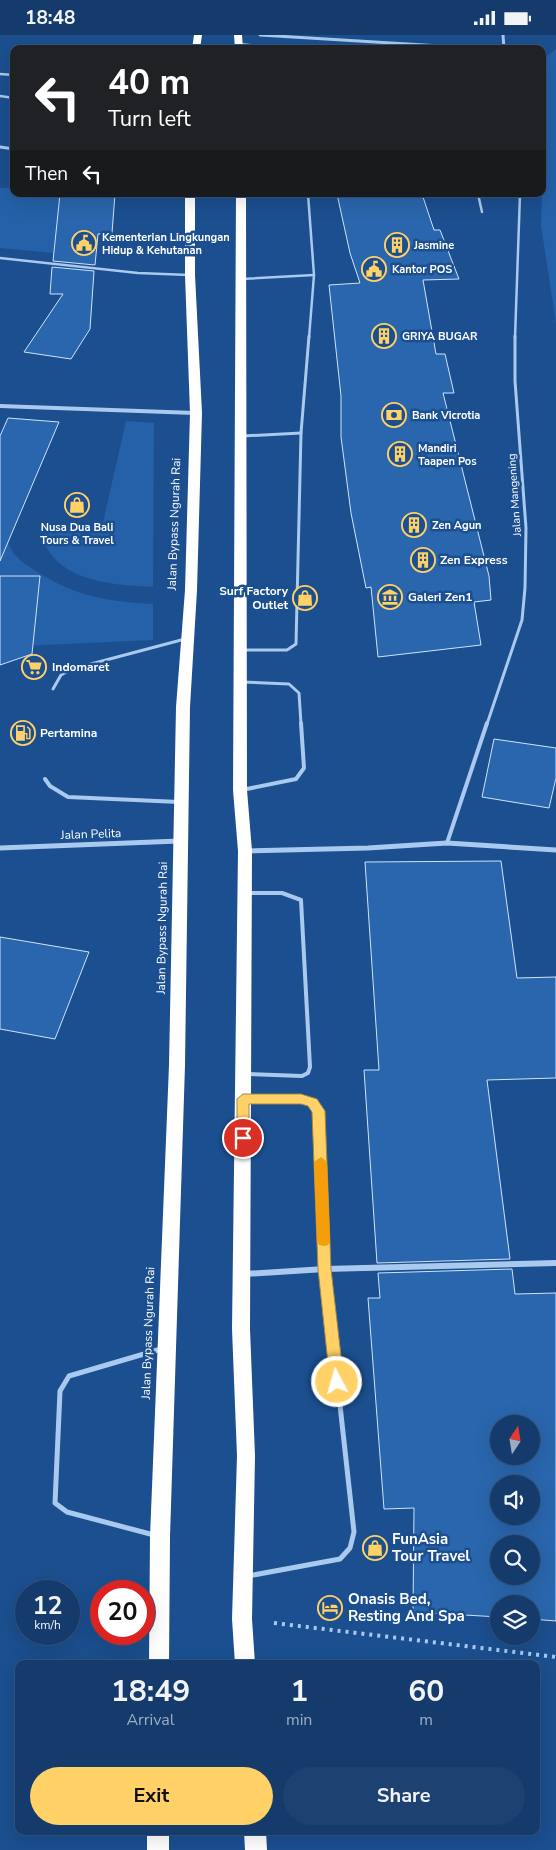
<!DOCTYPE html>
<style>
body{margin:0;font-family:"Nunito Sans",sans-serif;background:#1d4271;color:#f1f3f6;height:100vh;display:flex;flex-direction:column;font-size:19px;white-space:nowrap}
*{box-sizing:border-box;margin:0}
p{font-size:16px;color:#9dadc1}
.icon{flex:none;width:28px;height:28px;fill:none;stroke:currentColor;stroke-width:2;stroke-linecap:round;stroke-linejoin:round}
.map{position:relative;flex:1;overflow:hidden}
.details{position:absolute;left:15px;top:1625px;width:525px;height:175px;display:flex;flex-direction:column;background:#143b6b;border-radius:10px;box-shadow:0 5px 20px #0002,0 0 0 1px #33557e}
.details>*{flex:none}
.guide{position:absolute;left:10px;top:10px;width:536px;height:152px;border-radius:10px;box-shadow:0 5px 20px #0002,0 0 0 1px #33557e;background:#202124;color:#fff;overflow:hidden}
.needle{width:32px;rotate:12deg}
.buttons{position:absolute;left:490px;top:1380px;display:grid;gap:10px}
.buttons a{display:grid;place-items:center;width:50px;height:50px;border-radius:50%;background:#143b6b;box-shadow:0 5px 20px #0002,0 0 0 1px #33557e;font-size:25px}
.speed{position:absolute;left:15px;top:1545px;display:flex;gap:10px;font-size:25px;font-weight:700;text-align:center}
.speed>*{display:grid;place-content:center;width:65px;height:65px;border-radius:50%;background:#143b6b;box-shadow:0 5px 20px #0002,0 0 0 1px #33557e;line-height:1}
.speed small{font-size:12px;font-weight:400}
.speed .limit{border:8px solid #d22;background:#fff;color:#111}
.pin{position:absolute;display:grid;place-items:center;width:42px;height:42px;color:#fff;margin:-21px;border:2px solid #fff;border-radius:50%;box-shadow:0 1px 5px #0007}
.me{position:absolute;width:55px;margin:-28px;rotate:354deg;stroke-linejoin:round;filter:drop-shadow(0 0 4px #0008)}
.turn{display:flex;align-items:center;gap:18px;height:105px;padding:0 15px;font-size:22px}
.turn .icon{width:65px;height:65px;stroke-width:2.5}
.turn b{display:block;font-size:35px;line-height:42px}
.then{display:flex;align-items:center;height:48px;padding:0 15px;background:#0003;gap:10px;font-size:19px}
.eta{display:flex;justify-content:space-evenly;align-items:center;height:85px;text-align:center}
.eta b{font-size:30px;font-weight:700;line-height:35px}
.cta{display:flex;gap:10px;margin-top:auto;padding:10px 15px}
.cta a{flex:1;height:58px;border-radius:30px;background:#ffd166;color:#111;font-size:20px;font-weight:700;line-height:58px;text-align:center}
.cta a+a{background:#1d4271;color:#f1f3f6}
.status{display:flex;justify-content:space-between;align-items:center;height:35px;padding:0 25px;background:#143b6b;direction:ltr}
.status svg{height:14px;fill:currentColor}
.map>svg:first-child{display:block}
.green{fill:#2461a8}
.building{fill:#2a66ad;stroke:#cfe3fa;fill-rule:evenodd}
.lines{fill:none;stroke-linecap:round;stroke-linejoin:round}
.path{stroke:#a9c9ee;stroke-width:4;stroke-dasharray:3 5;stroke-linecap:butt}
.lane-far3{stroke:#a9c9ee;stroke-width:2.5}
.lane-far2{stroke:#a9c9ee;stroke-width:3}
.lane-far1{stroke:#a9c9ee;stroke-width:4}
.lane{stroke:#a9c9ee;stroke-width:5}
.street-far3{stroke:#a9c9ee;stroke-width:3}
.street-far2{stroke:#a9c9ee;stroke-width:4}
.street-far1{stroke:#a9c9ee;stroke-width:5}
.street{stroke:#a9c9ee;stroke-width:6}
.highway{fill:#fff;fill-rule:evenodd}
.route{fill:#ffd166;stroke:#a68842}
.slow{fill:#f59e0b}
.labels{text-anchor:middle;stroke-width:5;stroke-linejoin:round;paint-order:stroke}
.far-poi-label{font-size:11px;font-weight:bold;fill:#fff;stroke:#1b4f8f;text-anchor:start}
.far-street-label{font-size:11px;fill:#fff;stroke:#1b4f8f}
.street-label{font-size:12px;fill:#fff;stroke:#1b4f8f}
.poi-label{font-size:12px;font-weight:bold;fill:#fff;stroke:#1b4f8f;text-anchor:start}
.near-poi-label{font-size:15px;font-weight:bold;fill:#fff;stroke:#1b4f8f;text-anchor:start}
</style>
<div class="status"><b>18:48</b><svg viewBox="0 0 49 12"><path d="M0 12V9h3v3zM5 12V6h3v6zM10 12V3h3v9zM15 12V0h3v12zM26 1h20v11H26zM47 4h2v5h-2z"/></svg></div>
<div class="map">
<svg width="556" height="1815" viewBox="0 0 556 1815">
<rect width="100%" height="100%" fill="#1b4f8f"/>
<!-- green -->
<g class="green">
<polygon points="556,14 556,289 541,190 546,22"/>
<polygon points="0,153 14,153 14,159 60,159 53,218 0,213"/>
<path d="M 126,386 L 154,388 L 153,552 C 114,550 58,547 43,504 L 47,489 L 102,492 Z"/>
<path d="M 0,484 C 6,496 7,512 17,522 C 23,529 32,533 39,538 C 75,561 111,567 153,569 L 153,605 L 0,612 Z"/>
</g>
<!-- building -->
<g class="building">
<polygon points="60,159 115,159 112,198 98,199 95,230 53,226"/>
<polygon points="337,159 422,159 434,195 440,195 459,244 423,245 436,319 445,319 454,358 443,358 489,541 491,565 474,567 481,610 378,622 371,552 366,553 351,478 341,402 341,361 329,250 360,248 350,218"/>
<polygon points="52,232 94,236 90,294 71,324 24,317 63,259 50,259"/>
<polygon points="8,383 59,387 0,526 0,401"/>
<polygon points="0,541 40,541 32,619 0,630"/>
<polygon points="494,704 556,713 556,743 549,773 482,762"/>
<polygon points="501,826 517,943 556,942 556,1043 487,1045 510,1224 377,1228 364,1035 379,1035 365,827"/>
<polygon points="0,902 89,917 55,1004 0,994"/>
<path d="M 512,1234 L 515,1259 L 556,1258 L 556,1586 L 531,1584 L 531,1569 L 499,1569 L 499,1582 L 413,1577 L 414,1473 L 384,1474 L 368,1263 L 380,1263 L 378,1238 ZM 499,1389 L 531,1389 L 531,1421 L 499,1421 ZM 499,1449 L 531,1449 L 531,1481 L 499,1481 ZM 499,1509 L 531,1509 L 531,1541 L 499,1541 Z"/>
</g>
<g class="lines">
<!-- path -->
<polyline class="path" points="274,1588 556,1622"/>
<!-- lane-far3 -->
<g class="lane-far3">
<polyline points="239,9 291,14"/>
<polyline points="0,39 14,40"/>
<polyline points="0,61 14,63"/>
<polyline points="308,159 314,240 309,303"/>
<polyline points="478,159 482,177"/>
<polyline points="0,223 138,238 189,240"/>
<polyline points="242,244 314,240"/>
<polyline points="515,303 520,159"/>
</g>
<!-- lane-far2 -->
<g class="lane-far2">
<polyline points="242,401 301,398"/>
<polyline points="242,615 287,615 296,609 301,398 309,301"/>
<polyline points="242,647 289,649 299,658 301,689"/>
<polyline points="53,654 61,640 72,634 185,604"/>
<polyline points="487,689 522,585 525,553 526,493 515,346 515,301"/>
</g>
<!-- lane-far1 -->
<g class="lane-far1">
<polyline points="45,744 50,751 68,762 179,767"/>
<polyline points="242,755 296,744 304,733 301,688"/>
<polyline points="447,808 487,688"/>
<polyline points="248,1039 302,1041 308,1038 310,1032 301,865 282,858 249,858"/>
<polyline points="248,1064 301,1064 312,1067 319,1076 323,1183"/>
</g>
<!-- lane -->
<g class="lane">
<polyline points="154,1500 67,1477 55,1468 60,1356 69,1341 161,1314"/>
<polyline points="248,1541 340,1524 350,1513 354,1497 325,1234 323,1182"/>
</g>
<!-- street-far3 -->
<g class="street-far3">
<polyline points="260,0 490,14"/>
<polyline points="503,0 504,14"/>
<polyline points="0,112 14,114"/>
</g>
<!-- street-far2 -->
<polyline class="street-far2" points="0,371 195,378"/>
<!-- street-far1 -->
<g class="street-far1">
<polyline points="0,813 179,806"/>
<polyline points="247,816 368,813 447,808 556,815"/>
</g>
<!-- street -->
<polyline class="street" points="244,1239 325,1234 556,1228"/>
<!-- highway -->
<g class="highway">
<polygon points="194,0 202,0 200,14 192,14"/>
<polygon points="234,0 242,0 243,14 235,14"/>
<polygon points="185,159 195,159 195,240 202,378 197,555 190,672 185,1030 170,1502 169,1629 149,1629 150,1502 169,1030 176,672 185,555 190,378 185,240"/>
<polygon points="236,159 246,159 247,755 252,816 250,1294 255,1421 252,1584 255,1629 235,1629 232,1584 237,1421 232,1294 238,816 233,755"/>
<rect x="147" y="1796" width="22" height="19"/>
<polygon points="244,1796 266,1796 267,1815 245,1815"/>
</g>
</g>
<!-- route -->
<polygon class="route" points="243,1059 301,1059 317,1064 325,1076 331,1234 344,1347 342,1352 337,1353 332,1352 330,1347 318,1234 312,1077 308,1071 301,1069 249,1069 249,1103 243,1108 237,1103 237,1064"/>
<!-- slow -->
<polygon class="slow" points="321,1122 327,1127 330,1206 328,1210 324,1211 319,1210 317,1206 314,1127"/>
<!-- icons -->
<defs>
<symbol id="civic-ring" viewBox="-11 -11 22 22"><circle r="9.5" fill="#1b4f8f" stroke="#ffd166" stroke-width="1.5"/><path d="M-.6-6.5H3V-4.5H.6V-3L4-1V1h2V6H-6V1h2V-1L-.6-3ZM-1.2 2.5V6h2.4V2.5Z" fill="#ffd166"/></symbol>
<symbol id="building-ring" viewBox="-11 -11 22 22"><circle r="9.5" fill="#1b4f8f" stroke="#ffd166" stroke-width="1.5"/><path d="M-4-6H4V6H1V3H-1V6H-4ZM-2.5-4.3h1.7v1.8h-1.7ZM.8-4.3h1.7v1.8H.8ZM-2.5-1h1.7V.8h-1.7ZM.8-1h1.7V.8H.8Z" fill="#ffd166"/></symbol>
<symbol id="bank-ring" viewBox="-11 -11 22 22"><circle r="9.5" fill="#1b4f8f" stroke="#ffd166" stroke-width="1.5"/><path d="M-6-4H6V4H-6ZM0-2.3a2.3 2.3 0 1 0 0 4.6a2.3 2.3 0 1 0 0-4.6Z" fill="#ffd166"/></symbol>
<symbol id="shop-ring" viewBox="-11 -11 22 22"><circle r="9.5" fill="#1b4f8f" stroke="#ffd166" stroke-width="1.5"/><path d="M-5-2.5h2.3a2.7 3.5 0 0 1 5.4 0H5L5.5 6h-11ZM-1.5-2.5h3a1.5 2.3 0 0 0-3 0Z" fill="#ffd166"/></symbol>
<symbol id="museum-ring" viewBox="-11 -11 22 22"><circle r="9.5" fill="#1b4f8f" stroke="#ffd166" stroke-width="1.5"/><path d="M0-6L6-3V-2H-6V-3ZM-5-1h2V3h-2ZM-1-1h2V3h-2ZM3-1h2V3H3ZM-6 4H6V6H-6Z" fill="#ffd166"/></symbol>
<symbol id="supermarket-ring" viewBox="-11 -11 22 22"><circle r="9.5" fill="#1b4f8f" stroke="#ffd166" stroke-width="1.5"/><path d="M-6-5.5h2.5l.6 2H6L4.5 2H-2.5L-4.4-4H-6ZM-1.5 3.2a1.3 1.3 0 1 0 .1 0ZM3 3.2a1.3 1.3 0 1 0 .1 0Z" fill="#ffd166"/></symbol>
<symbol id="fuel-ring" viewBox="-11 -11 22 22"><circle r="9.5" fill="#1b4f8f" stroke="#ffd166" stroke-width="1.5"/><path d="M-5.5-6h7V0h2V4h1.3V-2.5L3-4.5l.8-.8L6-3V5H2.5V1h-1V6h-7ZM-4.2-4.7v3.2H.2V-4.7Z" fill="#ffd166"/></symbol>
<symbol id="hotel-ring" viewBox="-11 -11 22 22"><circle r="9.5" fill="#1b4f8f" stroke="#ffd166" stroke-width="1.5"/><path d="M-6-4.5h1.5V1H6V5H4.5V3h-9V5H-6ZM-4 0a1.8 1.8 0 1 1 3.6 0ZM.5 0V-2.5h3Q6-2.5 6 0Z" fill="#ffd166"/></symbol>
</defs>
<g fill-rule="evenodd">
<use href="#civic-ring" x="70" y="194" width="28" height="28"/>
<use href="#building-ring" x="383" y="196" width="28" height="28"/>
<use href="#civic-ring" x="360" y="220" width="28" height="28"/>
<use href="#building-ring" x="370" y="287" width="28" height="28"/>
<use href="#bank-ring" x="380" y="366" width="28" height="28"/>
<use href="#building-ring" x="386" y="405" width="28" height="28"/>
<use href="#shop-ring" x="63" y="456" width="28" height="28"/>
<use href="#building-ring" x="400" y="476" width="28" height="28"/>
<use href="#building-ring" x="409" y="511" width="28" height="28"/>
<use href="#museum-ring" x="376" y="548" width="28" height="28"/>
<use href="#shop-ring" x="291" y="549" width="28" height="28"/>
<use href="#supermarket-ring" x="20" y="618" width="28" height="28"/>
<use href="#fuel-ring" x="9" y="684" width="28" height="28"/>
<use href="#shop-ring" x="361" y="1499" width="28" height="28"/>
<use href="#hotel-ring" x="316" y="1559" width="28" height="28"/>
</g>
<g class="labels">
<!-- far-poi labels -->
<g class="far-poi-label">
<text x="102" y="206">Kementerian Lingkungan<tspan x="102" dy="13">Hidup &amp; Kehutanan</tspan></text>
<text x="414" y="214">Jasmine</text>
<text x="392" y="238">Kantor POS</text>
<text x="402" y="305">GRIYA BUGAR</text>
<text x="412" y="384">Bank Vicrotia</text>
<text x="418" y="417">Mandiri<tspan x="418" dy="13">Taapen Pos</tspan></text>
<text x="432" y="494">Zen Agun</text>
<text x="77" y="496" text-anchor="middle">Nusa Dua Bali<tspan x="77" dy="13">Tours &amp; Travel</tspan></text>
</g>
<!-- far-street labels -->
<g class="far-street-label">
<text transform="translate(514 460) rotate(-94)" y="4">Jalan Mangening</text>
</g>
<!-- street labels -->
<g class="street-label">
<text transform="translate(174 489) rotate(-88)" y="4">Jalan Bypass Ngurah Rai</text>
<text transform="translate(91 799) rotate(-2)" y="4">Jalan Pelita</text>
<text transform="translate(162 893) rotate(-89)" y="4">Jalan Bypass Ngurah Rai</text>
<text transform="translate(148 1298) rotate(-88)" y="4">Jalan Bypass Ngurah Rai</text>
</g>
<!-- poi labels -->
<g class="poi-label">
<text x="440" y="529">Zen Express</text>
<text x="288" y="560" text-anchor="end">Surf Factory<tspan x="288" dy="14">Outlet</tspan></text>
<text x="408" y="566">Galeri Zen1</text>
<text x="52" y="636">Indomaret</text>
<text x="40" y="702">Pertamina</text>
</g>
<!-- near-poi labels -->
<g class="near-poi-label">
<text x="392" y="1509">FunAsia<tspan x="392" dy="17">Tour Travel</tspan></text>
<text x="348" y="1569">Onasis Bed,<tspan x="348" dy="17">Resting And Spa</tspan></text>
</g>
</g>
</svg>
<div class="buttons">
<a><svg class="needle" viewBox="-14 -14 28 28"><path d="M0-13l5 13h-10z" fill="#e53935"/><path d="M0 13l5-13h-10z" fill="#9dadc1"/></svg></a>
<a><svg class="icon" aria-label="sound" viewBox="0 0 24 24"><path d="M4 9h4l5-4v14l-5-4H4zM17 9q2 3 0 6"/></svg></a>
<a><svg class="icon" aria-label="search" viewBox="0 0 24 24"><circle cx="10" cy="10" r="6"/><path d="M15 15l6 6"/></svg></a>
<a><svg class="icon" aria-label="layers" viewBox="0 0 24 24"><path d="M12 4l9 5-9 5-9-5zM3 14l9 5 9-5"/></svg></a>
</div>
<div class="speed"><div>12<small>km/h</small></div><div class="limit">20</div></div>
<div class="pin" style="left:243px;top:1103px;background:#d93025"><svg class="icon" aria-label="arrive" viewBox="0 0 24 24"><path d="M6 21V4h12l-3 4 3 4H6"/></svg></div>
<svg class="me" style="left:337px;top:1347px" viewBox="-20 -20 40 40"><circle r="17" fill="#ffd166" stroke="#fff" stroke-width="3"/><path d="M0-11L8 9 0 5-8 9z" fill="#fff"/></svg>
<div class="guide">
<div class="turn"><svg class="icon" aria-label="left" viewBox="0 0 24 24"><path d="M17 20v-9H6M10 6l-5 5 5 5"/></svg><div><b>40 m</b>Turn left</div></div>
<div class="then">Then<svg class="icon" aria-label="left" viewBox="0 0 24 24"><path d="M17 20v-9H6M10 6l-5 5 5 5"/></svg></div>
</div>
<section class="details">
<div class="eta">
<div><b>18:49</b><p>Arrival</p></div>
<div><b>1</b><p>min</p></div>
<div><b>60</b><p>m</p></div>
</div>
<div class="cta"><a>Exit</a><a>Share</a></div>
</section>
</div>
